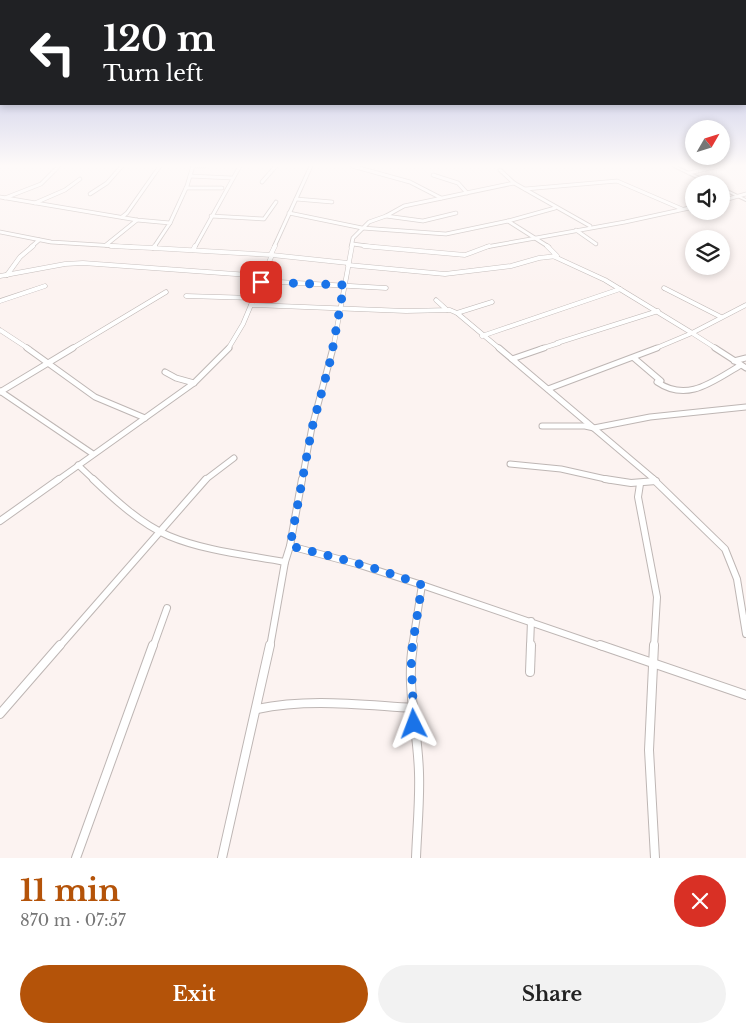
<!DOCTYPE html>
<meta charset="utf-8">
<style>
body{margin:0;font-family:"Libre Baskerville",serif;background:#f2f2f2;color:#222;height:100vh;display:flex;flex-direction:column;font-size:19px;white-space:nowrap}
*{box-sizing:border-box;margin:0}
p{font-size:16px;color:#767676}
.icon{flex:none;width:28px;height:28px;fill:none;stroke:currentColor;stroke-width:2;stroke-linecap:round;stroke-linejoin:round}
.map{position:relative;height:858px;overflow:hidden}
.drawer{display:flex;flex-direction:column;background:#fff;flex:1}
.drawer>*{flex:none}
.top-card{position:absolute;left:0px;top:0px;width:746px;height:105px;box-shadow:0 2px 8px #0003;background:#202124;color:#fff;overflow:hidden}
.needle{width:32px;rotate:51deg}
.fabs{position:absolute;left:685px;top:120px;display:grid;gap:10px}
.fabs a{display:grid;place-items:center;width:45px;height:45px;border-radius:50%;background:#fff;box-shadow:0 2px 8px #0003;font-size:25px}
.pin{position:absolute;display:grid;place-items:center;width:42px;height:42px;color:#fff;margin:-21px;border-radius:10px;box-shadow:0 2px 8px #0006}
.me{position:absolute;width:55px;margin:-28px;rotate:357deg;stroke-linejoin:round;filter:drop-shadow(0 0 4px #0008)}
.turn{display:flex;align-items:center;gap:18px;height:105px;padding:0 20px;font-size:22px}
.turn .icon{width:65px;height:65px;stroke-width:2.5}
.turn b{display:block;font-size:35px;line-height:42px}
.round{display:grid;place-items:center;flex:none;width:52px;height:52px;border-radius:26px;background:#f2f2f2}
.summary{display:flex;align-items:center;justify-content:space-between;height:85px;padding:0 20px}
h1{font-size:30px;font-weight:800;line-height:38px;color:#b45309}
.cta{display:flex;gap:10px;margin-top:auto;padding:10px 20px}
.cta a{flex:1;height:58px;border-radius:30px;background:#b45309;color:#fff;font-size:20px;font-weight:800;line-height:58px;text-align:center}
.cta a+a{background:#f2f2f2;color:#222}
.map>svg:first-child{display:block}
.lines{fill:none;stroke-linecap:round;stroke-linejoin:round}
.minor-far4-casing{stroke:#beb6b4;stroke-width:4.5}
.minor-far3-casing{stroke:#beb6b4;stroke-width:5}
.minor-far2-casing{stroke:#beb6b4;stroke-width:7}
.minor-far1-casing{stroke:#beb6b4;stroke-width:8}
.minor-casing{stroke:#beb6b4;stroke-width:10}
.tertiary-casing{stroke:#beb6b4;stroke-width:2}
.minor-far4{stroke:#fff;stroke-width:3}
.minor-far3{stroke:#fff;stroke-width:4}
.minor-far2{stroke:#fff;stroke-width:5}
.minor-far1{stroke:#fff;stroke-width:6}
.minor{stroke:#fff;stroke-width:8}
.tertiary{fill:#fff;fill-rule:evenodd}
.route{stroke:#1a73e8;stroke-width:9;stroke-dasharray:0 16.2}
</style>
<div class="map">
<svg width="746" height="858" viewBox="0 0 746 858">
<rect width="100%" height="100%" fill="#fcf3f1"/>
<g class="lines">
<defs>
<g id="minor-far4">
<polyline points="193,166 204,166"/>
<polyline points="352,166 410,182 441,198"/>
<polyline points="500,170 514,183"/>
<polyline points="689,173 719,166"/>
<polyline points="433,175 458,183 467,193"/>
<polyline points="190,176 232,178"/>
<polyline points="262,182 276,166"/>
<polyline points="186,188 222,188"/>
<polyline points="525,189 617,181 682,209"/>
<polyline points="90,194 107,183 122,166"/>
<polyline points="0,197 137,220 170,223 154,247"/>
<polyline points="5,198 41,184 59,166"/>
<polyline points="296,199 332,202"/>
<polyline points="721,201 746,194"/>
<polyline points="35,203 65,190 80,179"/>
<polyline points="289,213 362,228 446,234 508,221 549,247"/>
<polyline points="211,216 264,219 276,202"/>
<polyline points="386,216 423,221 456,213"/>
<polyline points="122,217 127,213 160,166"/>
<polyline points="508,221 555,208"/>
<polyline points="170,223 187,186 193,166"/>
<polyline points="576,230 596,244"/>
<polyline points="0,232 51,242 132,247"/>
<polyline points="353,244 374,247"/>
<polyline points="106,245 137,220"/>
<polyline points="31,247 39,240"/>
<polyline points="195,247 240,166"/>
<polyline points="274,247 311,166"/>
<polyline points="351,247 353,238 369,222 386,216 404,206 514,183 590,226"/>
<polyline points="486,247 625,222 694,207"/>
</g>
<g id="minor-far3">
<polyline points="111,246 153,248"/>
<polyline points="155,246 153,248 272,255 243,324 228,349"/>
<polyline points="364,246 465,255 489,246"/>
<polyline points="193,250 195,246"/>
<polyline points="271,254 275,246"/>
<polyline points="272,255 348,263"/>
<polyline points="555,257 605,280 692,333 746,305"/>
<polyline points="348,265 445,274 511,266 539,258 557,256 547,246"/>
<polyline points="7,275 20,257 33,246"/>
<polyline points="0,276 65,264 83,263 263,276"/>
<polyline points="261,281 386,288"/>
<polyline points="664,288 721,317"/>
<polyline points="186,296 254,298"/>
<polyline points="436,300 447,310"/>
<polyline points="0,301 45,286"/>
<polyline points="251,305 406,311 450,310 457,313 500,349"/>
<polyline points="457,313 492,302"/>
<polyline points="0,330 29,349"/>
<polyline points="482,336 620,289"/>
<polyline points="557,343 658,311"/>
<polyline points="71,349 166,292"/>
<polyline points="333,349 352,246"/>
<polyline points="540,349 559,343"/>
<polyline points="654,349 692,333 717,349"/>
</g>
<g id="minor-far2">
<polyline points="27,348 95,397 145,418"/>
<polyline points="499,348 655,480"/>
<polyline points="715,348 746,368"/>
<polyline points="634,358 661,381"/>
<polyline points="512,359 544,348"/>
<polyline points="734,361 746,358"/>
<polyline points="165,372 176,378 194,383"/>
<path d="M 657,382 C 688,403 713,381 741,365"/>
<polyline points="548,389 657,348"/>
<polyline points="0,391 93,454"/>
<polyline points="0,392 73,348"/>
<polyline points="542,426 585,426 594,428 650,417 746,407"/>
<polyline points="510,464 561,469 610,480"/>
<polyline points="78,465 94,480"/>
<polyline points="58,480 194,383 229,348"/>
<polyline points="205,480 234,458"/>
<polyline points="302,480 312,427 333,348"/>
</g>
<g id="minor-far1">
<path d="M 93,479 C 115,500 141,524 169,536 C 205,551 247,555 285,562"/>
<polyline points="605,479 631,483 656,481"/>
<polyline points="653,479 725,549 737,579 746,634"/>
<polyline points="640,484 638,497 657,597 654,647"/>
<polyline points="0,521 59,479"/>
<polyline points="290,546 302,479"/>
<polyline points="422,585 603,647"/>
<polyline points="59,647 206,479"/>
<polyline points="153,647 167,608"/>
<polyline points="270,647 285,562 290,546 357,564 422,585 412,647"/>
<polyline points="530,647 531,621"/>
</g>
<g id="minor">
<path d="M 413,645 C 406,687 418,731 419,773 C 420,801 417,830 416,858"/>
<polyline points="600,645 746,695"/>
<polyline points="654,645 649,750 655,858"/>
<polyline points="530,672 531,645"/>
<path d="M 257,709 C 309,698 361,705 413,708"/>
<polyline points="0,714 60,645"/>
<polyline points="76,858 153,645"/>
<polyline points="222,858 270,645"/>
</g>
<g id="tertiary">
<polygon points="672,166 676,166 714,184 709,184"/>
<polygon points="721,187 746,199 746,201 721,189"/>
</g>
</defs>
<!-- minor-far4 casing -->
<use href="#minor-far4" class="minor-far4-casing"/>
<!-- minor-far3 casing -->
<use href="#minor-far3" class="minor-far3-casing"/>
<!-- minor-far2 casing -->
<use href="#minor-far2" class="minor-far2-casing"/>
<!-- minor-far1 casing -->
<use href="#minor-far1" class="minor-far1-casing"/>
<!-- minor casing -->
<use href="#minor" class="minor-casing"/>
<!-- tertiary casing -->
<use href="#tertiary" class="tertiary-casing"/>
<!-- minor-far4 -->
<use href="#minor-far4" class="minor-far4"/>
<!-- minor-far3 -->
<use href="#minor-far3" class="minor-far3"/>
<!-- minor-far2 -->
<use href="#minor-far2" class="minor-far2"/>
<!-- minor-far1 -->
<use href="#minor-far1" class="minor-far1"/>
<!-- minor -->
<use href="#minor" class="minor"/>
<!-- tertiary -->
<use href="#tertiary" class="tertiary"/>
</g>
<!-- sky -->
<linearGradient id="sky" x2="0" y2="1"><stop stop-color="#a4abdc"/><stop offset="0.58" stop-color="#fefaf9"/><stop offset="1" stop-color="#fefaf9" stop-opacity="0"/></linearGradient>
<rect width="746" height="286" fill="url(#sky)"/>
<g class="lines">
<!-- route -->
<path class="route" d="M 261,282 L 344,285 L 331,358 L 312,428 L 290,546 C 335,557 379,568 422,585 L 411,655 L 414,724"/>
</g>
</svg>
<div class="fabs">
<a><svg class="needle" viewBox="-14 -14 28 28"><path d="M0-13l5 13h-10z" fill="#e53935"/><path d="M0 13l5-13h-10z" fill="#767676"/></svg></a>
<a><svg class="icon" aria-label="sound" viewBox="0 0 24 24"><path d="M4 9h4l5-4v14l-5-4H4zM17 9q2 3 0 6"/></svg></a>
<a><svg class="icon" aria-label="layers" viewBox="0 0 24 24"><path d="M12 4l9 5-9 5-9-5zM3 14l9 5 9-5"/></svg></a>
</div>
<div class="pin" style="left:261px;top:282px;background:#d93025"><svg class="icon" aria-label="arrive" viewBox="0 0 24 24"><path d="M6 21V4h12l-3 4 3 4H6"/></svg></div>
<svg class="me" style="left:414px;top:724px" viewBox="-20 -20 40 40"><path d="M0-17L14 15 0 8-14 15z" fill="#1a73e8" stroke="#fff" stroke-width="4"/></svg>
<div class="top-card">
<div class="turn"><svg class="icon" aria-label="left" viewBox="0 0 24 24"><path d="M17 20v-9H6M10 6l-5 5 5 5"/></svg><div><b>120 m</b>Turn left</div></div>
</div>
</div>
<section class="drawer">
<div class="summary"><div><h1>11 min</h1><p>870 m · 07:57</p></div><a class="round" style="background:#d93025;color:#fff"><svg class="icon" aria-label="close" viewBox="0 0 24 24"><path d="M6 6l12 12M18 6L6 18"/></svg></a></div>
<div class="cta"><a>Exit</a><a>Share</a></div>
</section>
